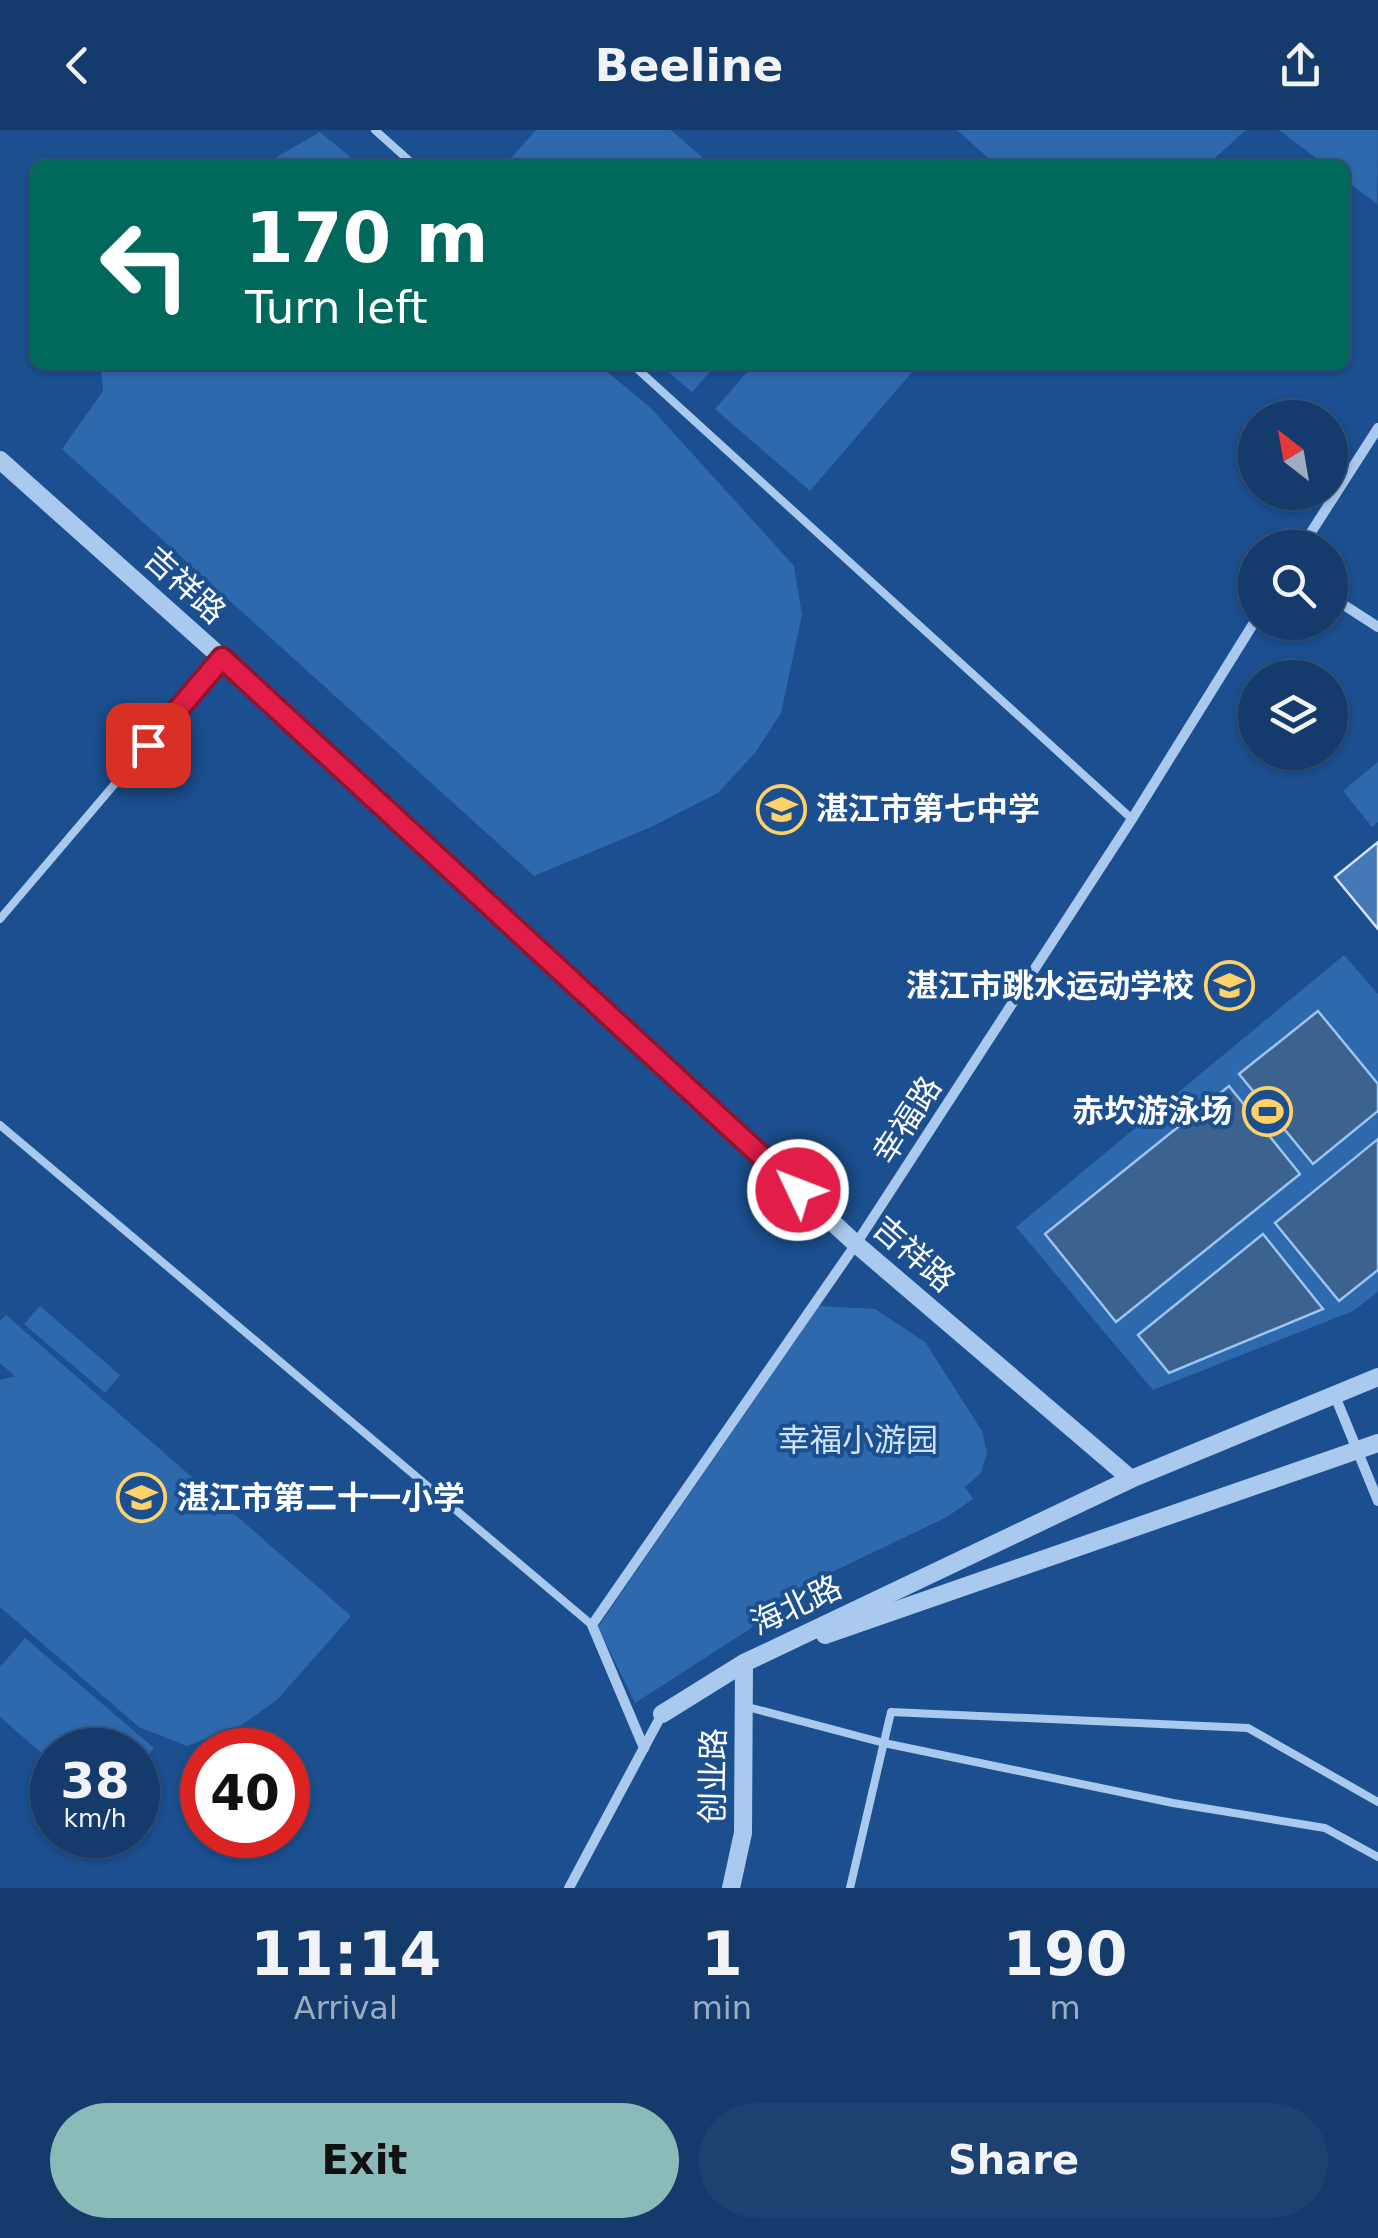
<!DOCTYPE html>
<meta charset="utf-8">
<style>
body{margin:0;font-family:"DejaVu Sans","Noto Sans SC",sans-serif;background:#1d4271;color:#f1f3f6;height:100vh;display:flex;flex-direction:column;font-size:38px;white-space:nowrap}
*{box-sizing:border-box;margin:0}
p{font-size:32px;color:#9dadc1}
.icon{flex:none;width:55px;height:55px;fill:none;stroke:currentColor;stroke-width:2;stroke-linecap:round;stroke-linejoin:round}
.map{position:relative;height:1758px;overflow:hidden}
.side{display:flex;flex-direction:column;background:#143b6b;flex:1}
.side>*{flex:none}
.guide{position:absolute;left:30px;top:30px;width:1320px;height:210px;border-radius:15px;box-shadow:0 2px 8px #0004,0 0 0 2px #33557e;background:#00695c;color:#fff;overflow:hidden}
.needle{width:65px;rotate:329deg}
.tools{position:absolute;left:1238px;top:270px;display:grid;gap:20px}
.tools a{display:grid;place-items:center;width:110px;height:110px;border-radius:50%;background:#143b6b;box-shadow:0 2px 8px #0004,0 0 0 2px #33557e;font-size:50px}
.speed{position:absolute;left:30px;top:1598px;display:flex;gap:20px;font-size:50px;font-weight:700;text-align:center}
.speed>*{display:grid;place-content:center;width:130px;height:130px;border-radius:50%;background:#143b6b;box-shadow:0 2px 8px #0004,0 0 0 2px #33557e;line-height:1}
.speed small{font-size:25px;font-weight:400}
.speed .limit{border:15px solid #d22;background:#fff;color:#111}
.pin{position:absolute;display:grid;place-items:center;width:85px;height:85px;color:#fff;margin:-42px;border-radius:20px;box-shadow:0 5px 15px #0006}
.me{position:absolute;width:110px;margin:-55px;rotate:313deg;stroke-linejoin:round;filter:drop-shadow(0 0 8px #0008)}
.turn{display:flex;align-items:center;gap:35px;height:210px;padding:0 50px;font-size:45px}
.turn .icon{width:130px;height:130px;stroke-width:2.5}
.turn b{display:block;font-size:70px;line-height:85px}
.eta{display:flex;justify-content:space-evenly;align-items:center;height:170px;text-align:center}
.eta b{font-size:60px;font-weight:600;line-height:70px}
.action{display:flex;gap:20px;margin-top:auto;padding:20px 50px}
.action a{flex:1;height:115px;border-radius:60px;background:#8bbbb9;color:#111;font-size:40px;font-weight:600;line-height:115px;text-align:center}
.action a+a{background:#1d4271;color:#f1f3f6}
header{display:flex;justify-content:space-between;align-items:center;height:130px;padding:0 50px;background:#143b6b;font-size:45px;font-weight:600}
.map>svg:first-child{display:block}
.green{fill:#2e69ad}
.water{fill:#3c6290;stroke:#9cc4f0;stroke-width:2.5}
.building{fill:#4478b7;stroke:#cfe3fa;stroke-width:2.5}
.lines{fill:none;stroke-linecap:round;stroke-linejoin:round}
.service{stroke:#a9c9ee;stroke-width:8}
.minor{stroke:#a9c9ee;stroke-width:10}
.tertiary{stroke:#a9c9ee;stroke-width:18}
.route-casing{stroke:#92132f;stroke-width:25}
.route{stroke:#e11d48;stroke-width:18}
.labels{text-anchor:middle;stroke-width:8;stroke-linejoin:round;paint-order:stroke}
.street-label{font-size:32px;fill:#fff;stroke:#1b4f8f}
.poi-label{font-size:32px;font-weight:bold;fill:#fff;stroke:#1b4f8f;text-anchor:start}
.park-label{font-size:32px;fill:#cfe3fa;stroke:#1b4f8f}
</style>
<header><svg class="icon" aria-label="back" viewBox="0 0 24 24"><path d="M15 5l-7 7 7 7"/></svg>Beeline<svg class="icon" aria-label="share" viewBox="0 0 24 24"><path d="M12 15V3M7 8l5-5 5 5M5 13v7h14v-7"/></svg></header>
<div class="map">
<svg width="1378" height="1758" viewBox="0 0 1378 1758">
<rect width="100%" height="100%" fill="#1b4f8f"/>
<!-- green -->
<g class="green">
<polygon points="536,0 671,0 711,35 505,35"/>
<polygon points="957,0 1246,0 1207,35 996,35"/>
<polygon points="1279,0 1378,0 1377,74 1345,50 1345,35 1325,35"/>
<polygon points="320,2 360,35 263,35"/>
<polygon points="101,235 599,235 651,278 794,436 802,485 781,583 755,623 718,663 651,697 534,746 62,319 103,261"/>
<polygon points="660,235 716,235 692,262"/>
<polygon points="753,235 918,235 810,361 715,279"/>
<polygon points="1378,632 1378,692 1372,697 1343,661"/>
<polygon points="1344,825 1378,864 1378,1162 1353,1181 1153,1260 1016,1097"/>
<polygon points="40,1176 120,1245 105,1263 24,1194"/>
<polygon points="819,1176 875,1179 925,1212 982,1301 987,1323 981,1343 965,1357 973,1369 947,1387 780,1467 750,1499 635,1573 598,1497"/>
<polygon points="6,1185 351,1486 277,1570 240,1596 187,1616 139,1597 0,1477 0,1250 15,1246 0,1233 0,1191"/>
<polygon points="25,1508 154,1618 138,1637 138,1620 52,1620 52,1632 0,1587 0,1537"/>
</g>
<!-- water -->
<g class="water">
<polygon points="1318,881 1378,954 1378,981 1313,1034 1239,944"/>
<polygon points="1229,956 1300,1044 1116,1192 1045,1104"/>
<polygon points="1378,1009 1378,1140 1339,1171 1275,1093"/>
<polygon points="1263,1104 1323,1179 1169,1243 1138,1205"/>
</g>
<!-- building -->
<polygon class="building" points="1378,712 1378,799 1335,747"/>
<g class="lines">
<!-- service -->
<g class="service">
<polyline points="375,0 414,35"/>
<polyline points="633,235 1132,689"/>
<polyline points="0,789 221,529"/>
<polyline points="0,995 592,1495"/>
<polyline points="744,1576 884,1613 1173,1673 1325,1698 1378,1727"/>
<polyline points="850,1758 891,1582 1248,1598 1378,1672"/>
</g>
<!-- minor -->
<g class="minor">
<polyline points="1301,418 1378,298"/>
<polyline points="1330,466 1378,497"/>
<polyline points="1335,1266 1378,1371"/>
<polyline points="644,1618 592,1495 856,1114 1132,689 1255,491"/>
<polyline points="569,1758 662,1584"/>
</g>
<!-- tertiary -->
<g class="tertiary">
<polyline points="0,330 222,528 856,1114 1131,1349"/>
<polyline points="825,1505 1378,1313"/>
<polyline points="662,1584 744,1533 1131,1349 1378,1247"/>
<polyline points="731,1758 743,1703 744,1533"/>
</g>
</g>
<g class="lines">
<defs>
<polyline id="route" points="148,615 222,528 798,1060"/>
</defs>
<!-- route casing -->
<use href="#route" class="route-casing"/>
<!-- route -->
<use href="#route" class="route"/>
</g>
<!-- icons -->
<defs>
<symbol id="school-ring" viewBox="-11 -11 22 22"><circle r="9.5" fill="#1b4f8f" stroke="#ffd166" stroke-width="1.5"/><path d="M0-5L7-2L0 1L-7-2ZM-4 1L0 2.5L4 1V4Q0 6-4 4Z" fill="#ffd166"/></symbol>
<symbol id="stadium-ring" viewBox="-11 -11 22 22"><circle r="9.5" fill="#1b4f8f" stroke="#ffd166" stroke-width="1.5"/><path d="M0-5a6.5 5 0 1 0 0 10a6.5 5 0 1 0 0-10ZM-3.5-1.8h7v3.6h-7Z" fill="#ffd166"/></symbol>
</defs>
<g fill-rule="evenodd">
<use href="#school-ring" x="754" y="652" width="55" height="55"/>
<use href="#school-ring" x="1202" y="828" width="55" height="55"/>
<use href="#stadium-ring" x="1240" y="954" width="55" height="55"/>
<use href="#school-ring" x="114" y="1340" width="55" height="55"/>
</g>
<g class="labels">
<!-- street labels -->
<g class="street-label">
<text transform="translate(185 455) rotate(42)" y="11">吉祥路</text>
<text transform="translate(907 990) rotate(-57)" y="11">幸福路</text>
<text transform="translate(914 1124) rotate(41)" y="11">吉祥路</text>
<text transform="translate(796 1475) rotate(-25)" y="11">海北路</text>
<text transform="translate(713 1646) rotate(-89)" y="11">创业路</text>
</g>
<!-- poi labels -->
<g class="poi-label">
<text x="816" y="690">湛江市第七中学</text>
<text x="1194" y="867" text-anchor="end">湛江市跳水运动学校</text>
<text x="1232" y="992" text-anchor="end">赤坎游泳场</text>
<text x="177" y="1379">湛江市第二十一小学</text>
</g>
<!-- park labels -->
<g class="park-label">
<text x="858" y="1321">幸福小游园</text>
</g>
</g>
</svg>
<div class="tools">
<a><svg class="needle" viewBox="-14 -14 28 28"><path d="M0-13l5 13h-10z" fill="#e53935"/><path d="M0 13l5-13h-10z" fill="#9dadc1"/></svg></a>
<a><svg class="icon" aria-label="search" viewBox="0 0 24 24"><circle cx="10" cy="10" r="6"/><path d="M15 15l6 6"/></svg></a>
<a><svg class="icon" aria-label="layers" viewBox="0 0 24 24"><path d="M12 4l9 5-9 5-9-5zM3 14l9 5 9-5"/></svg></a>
</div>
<div class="speed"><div>38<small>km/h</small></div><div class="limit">40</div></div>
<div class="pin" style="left:148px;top:615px;background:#d93025"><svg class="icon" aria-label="arrive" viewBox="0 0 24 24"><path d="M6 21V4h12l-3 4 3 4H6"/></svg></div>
<svg class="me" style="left:798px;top:1060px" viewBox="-20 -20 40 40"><circle r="17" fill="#e11d48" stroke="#fff" stroke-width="3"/><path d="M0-11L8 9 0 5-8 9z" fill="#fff"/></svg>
<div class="guide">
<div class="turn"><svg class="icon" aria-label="left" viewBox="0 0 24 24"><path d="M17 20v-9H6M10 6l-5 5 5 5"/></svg><div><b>170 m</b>Turn left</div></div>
</div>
</div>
<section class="side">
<div class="eta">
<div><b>11:14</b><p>Arrival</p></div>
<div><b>1</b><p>min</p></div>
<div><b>190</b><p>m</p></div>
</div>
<div class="action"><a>Exit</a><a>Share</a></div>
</section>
